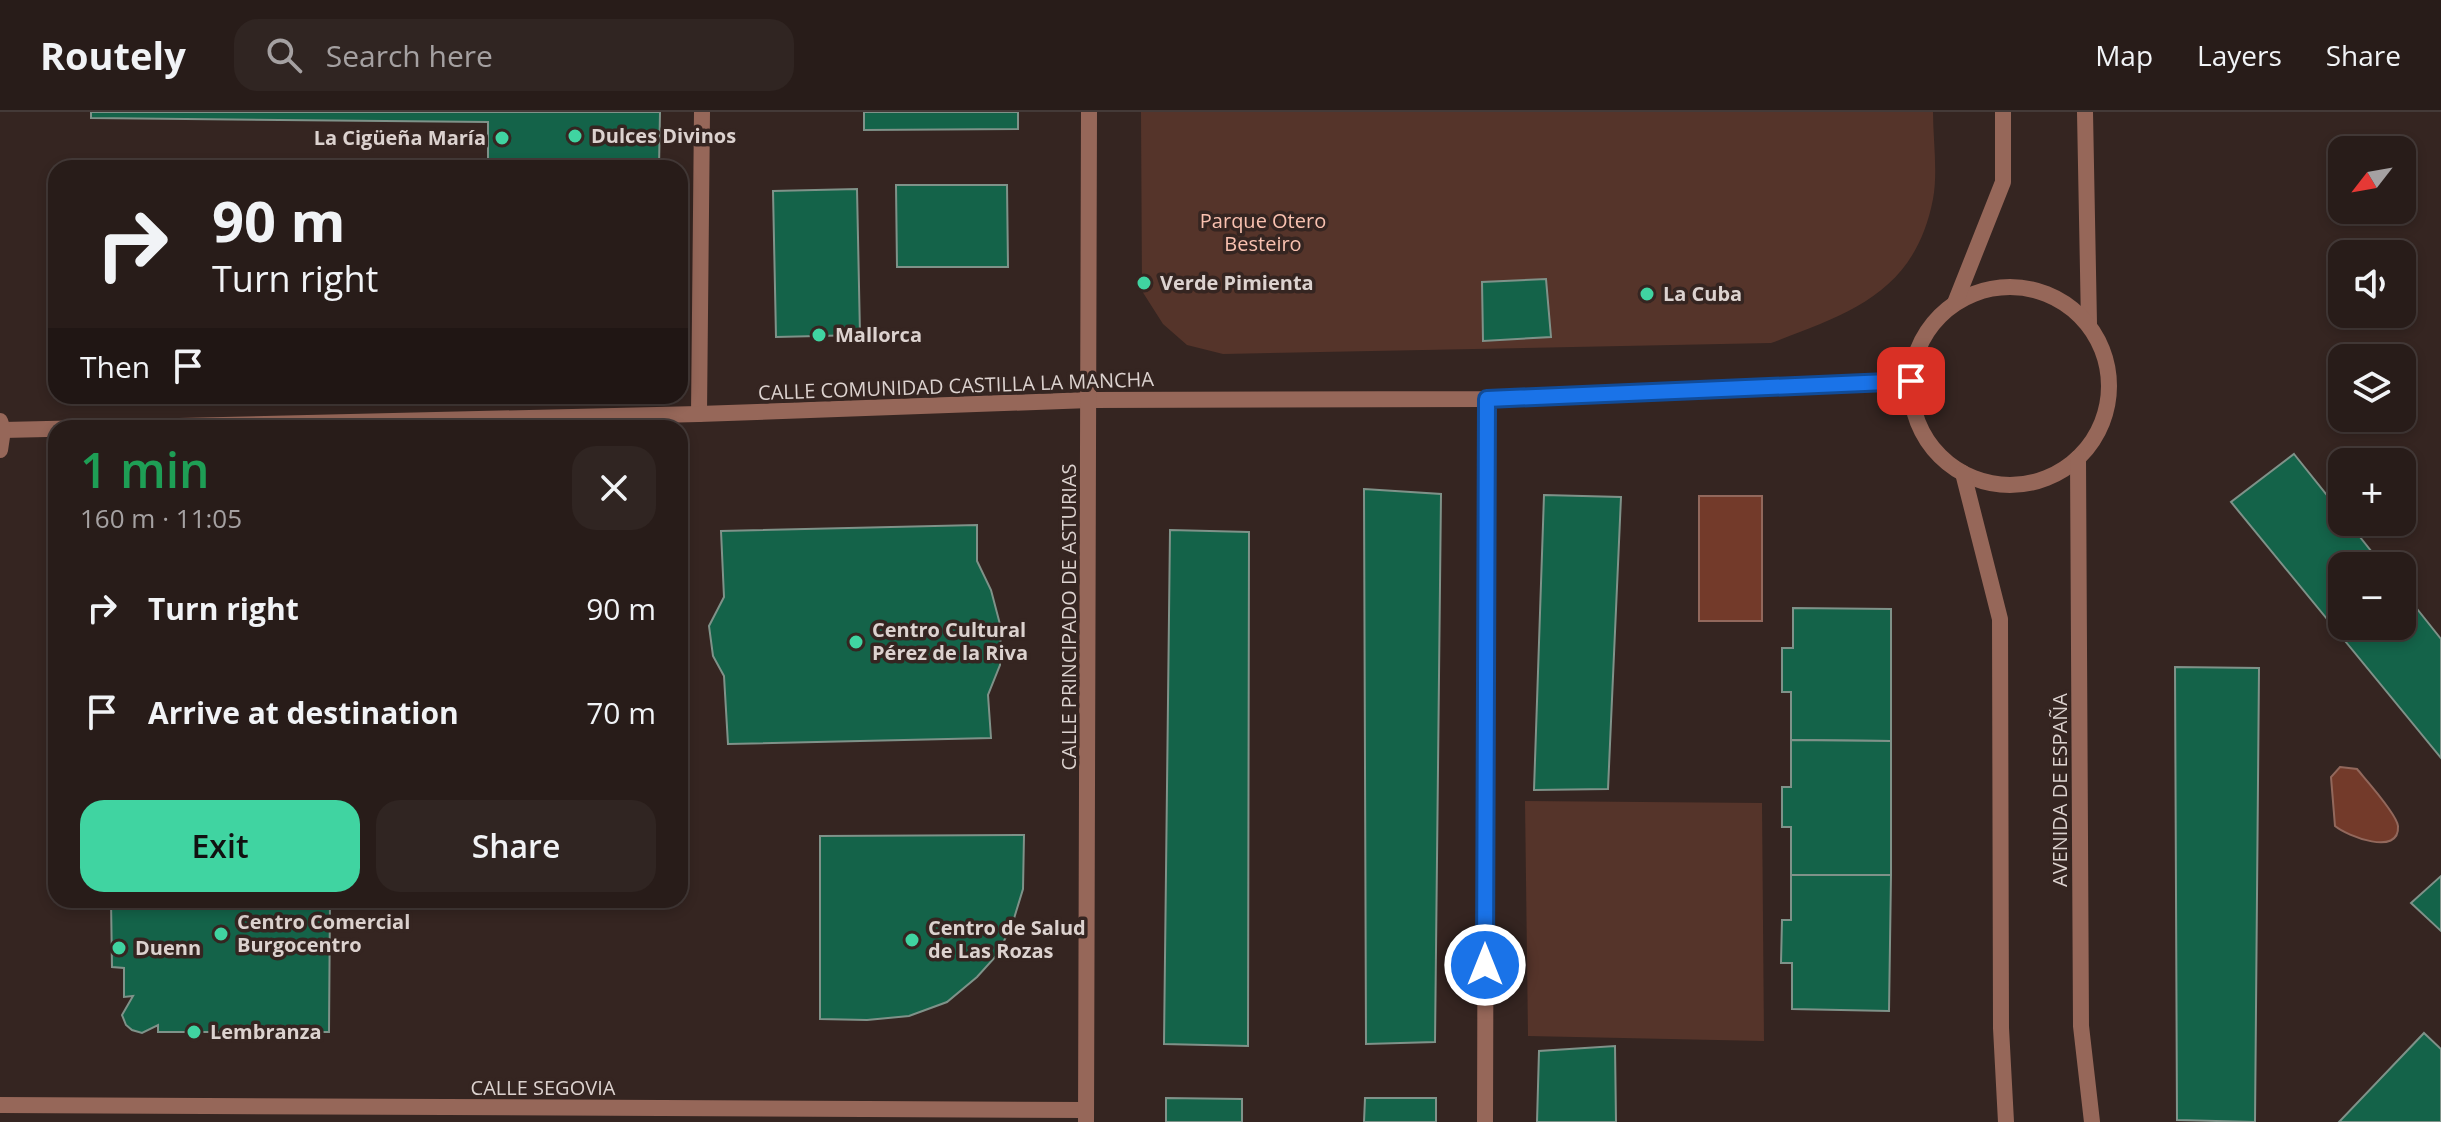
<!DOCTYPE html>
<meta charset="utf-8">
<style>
body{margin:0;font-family:"Open Sans",sans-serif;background:#302522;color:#f1f3f6;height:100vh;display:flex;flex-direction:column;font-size:30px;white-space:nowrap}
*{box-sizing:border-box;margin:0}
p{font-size:26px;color:#a5a1a2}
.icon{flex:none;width:44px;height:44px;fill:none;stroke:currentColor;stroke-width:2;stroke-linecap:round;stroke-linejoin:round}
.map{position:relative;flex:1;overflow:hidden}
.drawer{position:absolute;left:48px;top:308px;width:640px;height:488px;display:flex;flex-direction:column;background:#281c19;border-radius:24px;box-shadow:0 4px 12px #0003,0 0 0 2px #443a38}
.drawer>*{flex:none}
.guide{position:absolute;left:48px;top:48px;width:640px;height:244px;border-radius:24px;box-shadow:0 4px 12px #0003,0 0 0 2px #443a38;background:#281c19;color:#f1f3f6;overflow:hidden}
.needle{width:52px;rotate:239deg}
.buttons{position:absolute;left:2328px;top:24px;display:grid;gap:16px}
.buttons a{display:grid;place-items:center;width:88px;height:88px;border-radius:16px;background:#281c19;box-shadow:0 4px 12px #0003,0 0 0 2px #443a38;font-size:40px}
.pin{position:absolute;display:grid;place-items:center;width:68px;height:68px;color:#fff;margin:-34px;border-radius:16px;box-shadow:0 4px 12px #0006}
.me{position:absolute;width:88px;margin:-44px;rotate:0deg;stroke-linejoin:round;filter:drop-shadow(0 0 6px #0008)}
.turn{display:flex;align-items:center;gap:28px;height:168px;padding:0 32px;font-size:36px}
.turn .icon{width:104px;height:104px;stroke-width:2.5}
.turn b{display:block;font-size:56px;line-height:68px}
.then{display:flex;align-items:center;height:76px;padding:0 32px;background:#0003;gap:16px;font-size:30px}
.round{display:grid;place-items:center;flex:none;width:84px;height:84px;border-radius:24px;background:#302522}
.headline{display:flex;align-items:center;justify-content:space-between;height:136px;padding:0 32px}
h1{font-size:48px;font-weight:600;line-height:60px;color:#1e9e55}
.cta{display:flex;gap:16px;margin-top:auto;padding:16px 32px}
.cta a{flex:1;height:92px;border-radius:24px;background:#40d4a1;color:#111;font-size:32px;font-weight:600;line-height:92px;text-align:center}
.cta a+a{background:#302522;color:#f1f3f6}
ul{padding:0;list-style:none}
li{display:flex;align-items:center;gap:24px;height:104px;padding:0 32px}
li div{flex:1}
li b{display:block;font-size:30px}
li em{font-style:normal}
header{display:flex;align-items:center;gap:48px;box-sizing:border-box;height:112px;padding:0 40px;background:#281c19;border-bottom:2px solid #443a38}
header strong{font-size:38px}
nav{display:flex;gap:44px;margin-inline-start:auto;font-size:28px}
.search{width:560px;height:72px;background:#302522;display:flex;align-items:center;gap:20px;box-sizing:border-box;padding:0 28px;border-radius:24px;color:#a5a1a2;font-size:30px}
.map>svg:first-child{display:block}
.green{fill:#55342a}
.water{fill:#733a2a;stroke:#92685c;stroke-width:2}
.building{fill:#146349;stroke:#7f9289;stroke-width:2}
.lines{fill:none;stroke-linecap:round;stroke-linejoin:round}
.minor{stroke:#966759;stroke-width:16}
.tertiary{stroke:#966759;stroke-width:16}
.route-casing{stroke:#114b97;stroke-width:20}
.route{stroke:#1a73e8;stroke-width:14}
.poi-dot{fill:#40d4a1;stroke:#352521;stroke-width:3}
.labels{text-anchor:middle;stroke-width:7;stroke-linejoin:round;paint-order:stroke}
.poi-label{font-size:20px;font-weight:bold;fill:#dcd2cf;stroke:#352521;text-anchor:start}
.park-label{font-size:20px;fill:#f9c1b0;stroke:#352521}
.street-label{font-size:20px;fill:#dcd2cf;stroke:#352521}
</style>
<header>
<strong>Routely</strong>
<div class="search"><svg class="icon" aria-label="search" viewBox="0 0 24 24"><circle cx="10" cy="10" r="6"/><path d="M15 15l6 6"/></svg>Search here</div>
<nav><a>Map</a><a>Layers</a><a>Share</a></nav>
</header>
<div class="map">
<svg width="2441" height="1010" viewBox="0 0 2441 1010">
<rect width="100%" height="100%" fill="#352521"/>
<!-- green -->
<g class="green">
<path d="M 1141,0 L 1933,0 C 1933,28 1938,60 1933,87 C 1915,180 1851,201 1771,231 L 1223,242 L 1187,233 L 1163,212 L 1142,179 Z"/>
<polygon points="1525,689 1762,691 1764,929 1528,924"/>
</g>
<!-- water -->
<g class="water">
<rect x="1699" y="384" width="63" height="125"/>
<path d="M 2340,655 L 2357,657 C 2366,668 2397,702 2398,714 C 2400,745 2347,724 2335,714 L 2331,665 Z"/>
</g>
<!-- building -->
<g class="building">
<polygon points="91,0 660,0 659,56 488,56 488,10 91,6"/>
<polygon points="864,0 1018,0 1018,17 864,18"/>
<polygon points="896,73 1007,73 1008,155 897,155"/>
<polygon points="857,77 860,223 776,225 773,79"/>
<polygon points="1546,167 1551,225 1483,229 1482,170"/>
<polygon points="2294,342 2342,402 2342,410 2348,410 2383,454 2342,454 2342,514 2402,514 2402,478 2441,527 2441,646 2231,390"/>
<polygon points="1364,377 1441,382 1435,930 1366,932"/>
<polygon points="1544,383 1621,385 1608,677 1534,678"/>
<polygon points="977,413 977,449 991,478 1001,516 1000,553 988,583 991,626 728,632 724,564 713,544 709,514 724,485 721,419"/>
<polygon points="1170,418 1249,420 1248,934 1164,932"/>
<polygon points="1793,496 1891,497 1891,629 1791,628 1791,580 1782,580 1782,536 1793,536"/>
<polygon points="2175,555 2259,556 2255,1010 2177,1008"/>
<polygon points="1791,628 1891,629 1891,763 1791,763 1791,715 1782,715 1782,675 1791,675"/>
<polygon points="1024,723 1023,777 1012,813 997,843 977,865 947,890 909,904 867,908 820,907 820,724"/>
<polygon points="1791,763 1891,763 1889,899 1792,897 1792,851 1781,851 1782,808 1791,808"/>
<polygon points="2441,764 2441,819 2411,791"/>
<polygon points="111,788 330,788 329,920 158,920 158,913 142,921 132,918 126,913 122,903 133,884 124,885 124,856 112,855"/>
<polygon points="2424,921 2441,937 2441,1010 2339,1010"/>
<polygon points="1615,934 1616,1010 1537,1010 1539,939"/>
<polygon points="1166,986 1242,987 1242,1010 1166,1010"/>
<polygon points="1365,986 1436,986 1436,1010 1364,1010"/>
</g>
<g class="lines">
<!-- minor -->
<g class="minor">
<polyline points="2085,0 2089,212"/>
<circle cx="2010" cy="274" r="99"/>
<polyline points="1955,191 2003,70 2003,0"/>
<polyline points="699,302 702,0"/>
<polyline points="3,318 699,302 1090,288 1487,287 1911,269"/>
<polyline points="2078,346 2081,914 2092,1010"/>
<polyline points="1963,361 2000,507 2001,916 2006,1010"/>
<polyline points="0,993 1086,998"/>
<polyline points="1086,1010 1089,0"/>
<polyline points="1485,1010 1487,287"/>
</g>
<!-- tertiary -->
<polyline class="tertiary" points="0,309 3,318 0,338"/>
</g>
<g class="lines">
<defs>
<polyline id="route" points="1485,853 1487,287 1911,269"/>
</defs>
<!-- route casing -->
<use href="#route" class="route-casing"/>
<!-- route -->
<use href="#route" class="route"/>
</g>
<!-- markers -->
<g class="poi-dot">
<circle cx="575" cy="24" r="8"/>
<circle cx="502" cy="26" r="8"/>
<circle cx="1144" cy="171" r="8"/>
<circle cx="1647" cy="182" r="8"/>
<circle cx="819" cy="223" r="8"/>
<circle cx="856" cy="530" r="8"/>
<circle cx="221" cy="822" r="8"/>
<circle cx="912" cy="828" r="8"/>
<circle cx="119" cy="836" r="8"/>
<circle cx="194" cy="920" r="8"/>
</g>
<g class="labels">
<!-- poi labels -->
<g class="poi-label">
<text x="591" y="31">Dulces Divinos</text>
<text x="486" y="33" text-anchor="end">La Cigüeña María</text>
<text x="1160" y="178">Verde Pimienta</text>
<text x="1663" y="189">La Cuba</text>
<text x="835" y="230">Mallorca</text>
<text x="872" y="525">Centro Cultural<tspan x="872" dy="23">Pérez de la Riva</tspan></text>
<text x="237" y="817">Centro Comercial<tspan x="237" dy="23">Burgocentro</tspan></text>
<text x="928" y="823">Centro de Salud<tspan x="928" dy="23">de Las Rozas</tspan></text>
<text x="135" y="843">Duenn</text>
<text x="210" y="927">Lembranza</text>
</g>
<!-- park labels -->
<g class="park-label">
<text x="1263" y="116">Parque Otero<tspan x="1263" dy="23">Besteiro</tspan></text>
</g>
<!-- street labels -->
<g class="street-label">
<text transform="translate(956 274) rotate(-2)" y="7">CALLE COMUNIDAD CASTILLA LA MANCHA</text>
<text transform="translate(1069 505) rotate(-90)" y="7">CALLE PRINCIPADO DE ASTURIAS</text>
<text transform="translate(2060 678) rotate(-90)" y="7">AVENIDA DE ESPAÑA</text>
<text x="543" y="983">CALLE SEGOVIA</text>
</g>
</g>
</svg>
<div class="buttons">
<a><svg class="needle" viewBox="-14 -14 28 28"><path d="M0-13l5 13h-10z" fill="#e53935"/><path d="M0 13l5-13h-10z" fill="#a5a1a2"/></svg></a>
<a><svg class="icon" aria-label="sound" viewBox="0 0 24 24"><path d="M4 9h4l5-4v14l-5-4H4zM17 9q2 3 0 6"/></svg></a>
<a><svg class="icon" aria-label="layers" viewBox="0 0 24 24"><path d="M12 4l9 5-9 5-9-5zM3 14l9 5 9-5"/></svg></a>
<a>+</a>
<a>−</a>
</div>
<div class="pin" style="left:1911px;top:269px;background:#d93025"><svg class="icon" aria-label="arrive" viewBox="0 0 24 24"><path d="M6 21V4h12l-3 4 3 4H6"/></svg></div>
<svg class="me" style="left:1485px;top:853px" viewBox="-20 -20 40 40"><circle r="17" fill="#1a73e8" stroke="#fff" stroke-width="3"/><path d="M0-11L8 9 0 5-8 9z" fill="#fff"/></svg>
<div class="guide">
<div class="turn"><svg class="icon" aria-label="right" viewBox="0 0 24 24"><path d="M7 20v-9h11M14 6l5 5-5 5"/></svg><div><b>90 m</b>Turn right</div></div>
<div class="then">Then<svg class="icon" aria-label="arrive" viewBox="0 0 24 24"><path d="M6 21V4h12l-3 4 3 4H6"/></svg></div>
</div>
<section class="drawer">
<div class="headline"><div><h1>1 min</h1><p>160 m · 11:05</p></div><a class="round"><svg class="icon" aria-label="close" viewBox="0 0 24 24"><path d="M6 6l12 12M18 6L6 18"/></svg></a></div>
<ul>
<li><svg class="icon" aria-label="right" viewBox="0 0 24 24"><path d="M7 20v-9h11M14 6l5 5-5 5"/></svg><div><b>Turn right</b></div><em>90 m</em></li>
<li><svg class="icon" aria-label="arrive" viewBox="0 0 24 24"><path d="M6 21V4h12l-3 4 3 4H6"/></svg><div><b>Arrive at destination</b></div><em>70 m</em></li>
</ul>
<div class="cta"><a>Exit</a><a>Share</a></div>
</section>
</div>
